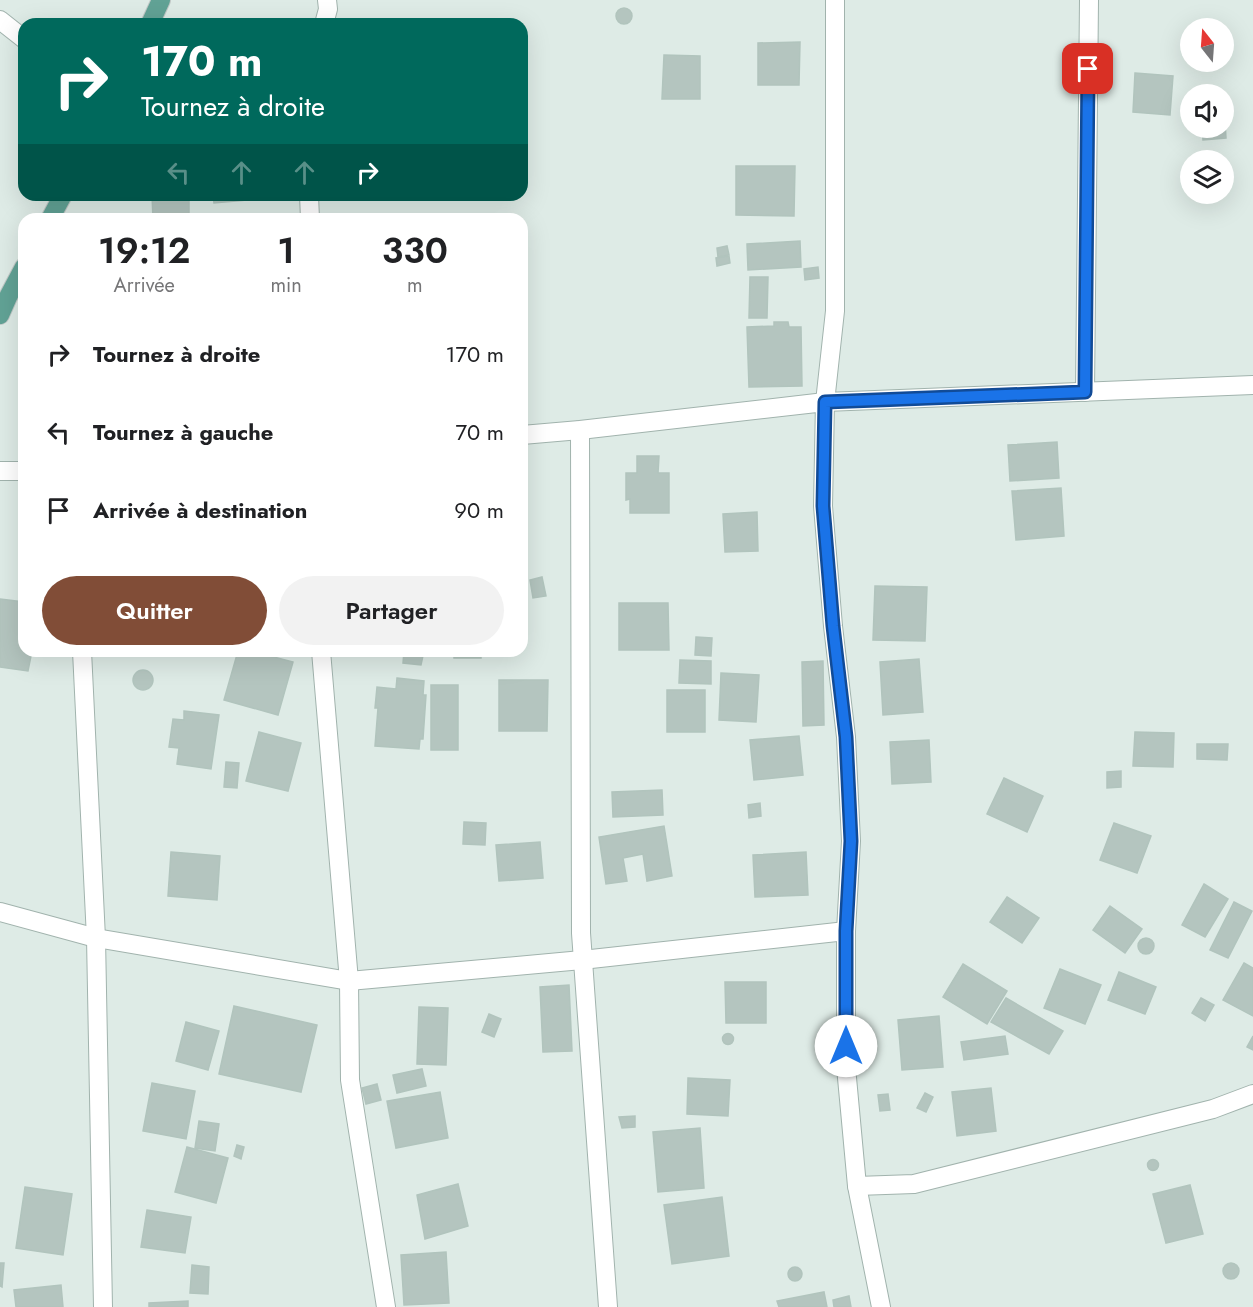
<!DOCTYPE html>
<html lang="fr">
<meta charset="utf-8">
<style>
body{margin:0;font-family:Jost,sans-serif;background:#f2f2f2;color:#202124;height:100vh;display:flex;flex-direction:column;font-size:22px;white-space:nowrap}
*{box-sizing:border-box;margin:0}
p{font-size:20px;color:#757577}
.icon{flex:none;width:33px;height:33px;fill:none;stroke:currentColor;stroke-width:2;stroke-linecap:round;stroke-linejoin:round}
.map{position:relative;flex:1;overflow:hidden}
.drawer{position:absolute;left:18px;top:213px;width:510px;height:444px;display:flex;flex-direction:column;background:#fff;border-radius:18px;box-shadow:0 6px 24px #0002}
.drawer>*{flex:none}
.hud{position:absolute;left:18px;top:18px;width:510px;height:183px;border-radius:18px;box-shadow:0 6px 24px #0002;background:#00695c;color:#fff;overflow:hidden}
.needle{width:39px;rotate:343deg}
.buttons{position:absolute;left:1180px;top:18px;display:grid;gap:12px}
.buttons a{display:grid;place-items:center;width:54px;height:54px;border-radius:50%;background:#fff;box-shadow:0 6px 24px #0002;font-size:30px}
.pin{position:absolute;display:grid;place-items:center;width:51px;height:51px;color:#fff;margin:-26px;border-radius:12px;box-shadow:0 3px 9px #0006}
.me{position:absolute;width:66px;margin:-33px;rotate:0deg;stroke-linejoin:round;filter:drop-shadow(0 0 4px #0008)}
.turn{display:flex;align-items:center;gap:21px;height:126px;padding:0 24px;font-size:27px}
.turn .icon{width:78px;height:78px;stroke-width:2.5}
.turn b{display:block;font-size:42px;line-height:51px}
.lanes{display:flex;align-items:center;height:57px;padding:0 24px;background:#0003;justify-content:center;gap:30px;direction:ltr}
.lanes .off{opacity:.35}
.eta{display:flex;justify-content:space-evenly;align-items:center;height:102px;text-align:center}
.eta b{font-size:36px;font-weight:600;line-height:42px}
.action{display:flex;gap:12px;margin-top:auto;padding:12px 24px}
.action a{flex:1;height:69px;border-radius:36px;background:#814d37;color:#fff;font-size:24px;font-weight:600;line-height:69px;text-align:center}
.action a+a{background:#f2f2f2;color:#202124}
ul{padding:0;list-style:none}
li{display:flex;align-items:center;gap:18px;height:78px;padding:0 24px}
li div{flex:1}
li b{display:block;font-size:22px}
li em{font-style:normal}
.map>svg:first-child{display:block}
.building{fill:#b4c5bf;stroke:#b1c4bd;stroke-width:1.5}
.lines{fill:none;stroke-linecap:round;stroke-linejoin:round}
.street-casing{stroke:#a1b3ad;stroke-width:20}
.primary-casing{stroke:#c0c8c6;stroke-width:20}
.street{stroke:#fff;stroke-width:18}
.primary{stroke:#61a295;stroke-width:18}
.route-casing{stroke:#114b97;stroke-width:15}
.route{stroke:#1a73e8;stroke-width:10}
</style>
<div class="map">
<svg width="1253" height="1307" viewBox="0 0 1253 1307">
<rect width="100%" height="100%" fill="#deebe6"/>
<!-- building -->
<g class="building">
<circle cx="624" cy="16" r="8"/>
<polygon points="800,42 799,85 758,85 758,43"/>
<polygon points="664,55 700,56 700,99 662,99"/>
<polygon points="1135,73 1173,76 1170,115 1133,112"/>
<polygon points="1224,106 1226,138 1203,140 1202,128 1224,128"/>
<polygon points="736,166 795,166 794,216 736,215"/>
<polygon points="152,195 189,195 189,218 153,219"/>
<polygon points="213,195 260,195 260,199 214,203"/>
<polygon points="800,241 801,267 748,270 747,244"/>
<polygon points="727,246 729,255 718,257 717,248"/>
<polygon points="729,256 730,263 717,266 716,258"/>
<polygon points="818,267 819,278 805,280 804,269"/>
<polygon points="750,277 768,277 767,318 749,318"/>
<polygon points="774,322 788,322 789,327 801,327 802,386 749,387 747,327 774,326"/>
<polygon points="1057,442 1059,478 1010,481 1008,445"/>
<polygon points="637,456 659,456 658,473 669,473 669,513 630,513 630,499 626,500 626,473 637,473"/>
<polygon points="1061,488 1064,536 1016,540 1012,491"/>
<polygon points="757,512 758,551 725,552 723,514"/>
<polygon points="542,577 546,596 533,598 530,580"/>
<polygon points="523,579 525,600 522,600 522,580"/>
<polygon points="875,586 927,587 925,641 873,640"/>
<polygon points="0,599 24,602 24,651 32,651 28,671 0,667"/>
<polygon points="619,603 668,603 669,650 619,650"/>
<polygon points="696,637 712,638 711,656 695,655"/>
<polygon points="238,651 251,651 293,662 278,715 224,700"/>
<polygon points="404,651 424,651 421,665 403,663"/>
<rect x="454" y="651" width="27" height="7"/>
<polygon points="919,659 923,712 883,715 880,662"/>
<polygon points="680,660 711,661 711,684 679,683"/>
<polygon points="823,661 824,725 803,726 802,662"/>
<circle cx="143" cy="680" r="10"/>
<polygon points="721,673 759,675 756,722 719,720"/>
<polygon points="397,678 424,681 423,695 426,695 423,739 420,739 419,749 375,746 378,708 375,708 377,687 396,689"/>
<polygon points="499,680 548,680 547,731 499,731"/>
<rect x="431" y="685" width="27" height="65"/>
<rect x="667" y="690" width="38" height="42"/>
<polygon points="184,711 219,715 211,769 177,764 179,748 169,747 173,719 184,720"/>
<polygon points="259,732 301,743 288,791 246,781"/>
<polygon points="1135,732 1174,733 1173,767 1133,766"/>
<polygon points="799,736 803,775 754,780 750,740"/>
<polygon points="929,740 931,782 892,784 890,742"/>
<polygon points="1197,744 1228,744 1227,760 1197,759"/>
<polygon points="226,762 239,763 237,788 224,787"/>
<polygon points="1121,771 1121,787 1107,788 1107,772"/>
<polygon points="1004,778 1043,796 1027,832 987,814"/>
<polygon points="662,790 663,815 613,817 612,792"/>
<polygon points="760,803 761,816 749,818 748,805"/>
<polygon points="464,822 486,823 485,845 463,844"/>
<polygon points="1114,823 1151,836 1137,873 1100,860"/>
<polygon points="664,826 672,876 647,881 643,854 623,858 627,881 606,884 599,837"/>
<polygon points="540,842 543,878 499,881 496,845"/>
<polygon points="171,852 220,856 217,900 168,896"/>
<polygon points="806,852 808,895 755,897 753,855"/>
<polygon points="1204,884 1228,899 1205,937 1182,925"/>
<polygon points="1007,897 1039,918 1022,943 990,922"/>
<polygon points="1234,902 1252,911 1228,958 1210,950"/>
<polygon points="1110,906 1142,929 1125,953 1093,930"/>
<circle cx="1146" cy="946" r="8"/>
<polygon points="1244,963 1253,968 1253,1016 1223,1000"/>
<polygon points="963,964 1007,991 987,1024 943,997"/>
<polygon points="1060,969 1101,985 1085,1024 1044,1008"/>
<polygon points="1119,972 1156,987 1145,1014 1108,1000"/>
<polygon points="725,982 766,982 766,1023 726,1023"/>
<polygon points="569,985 572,1051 543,1052 540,987"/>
<polygon points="1006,998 1063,1031 1049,1054 991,1022"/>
<polygon points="1201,998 1214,1005 1205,1021 1192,1013"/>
<polygon points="234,1006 317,1025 301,1092 219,1074"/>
<polygon points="419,1007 448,1008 446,1065 417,1064"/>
<polygon points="489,1014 501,1019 494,1037 482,1032"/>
<polygon points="939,1016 943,1067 902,1070 898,1020"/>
<polygon points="186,1022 219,1031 208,1070 176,1061"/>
<circle cx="728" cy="1039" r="5.5"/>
<polygon points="1005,1036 1008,1054 964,1060 961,1042"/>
<polygon points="1253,1036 1253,1050 1247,1047"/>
<polygon points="422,1069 426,1086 397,1093 393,1075"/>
<polygon points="688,1078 730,1080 728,1116 687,1114"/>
<polygon points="152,1083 195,1091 186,1139 143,1131"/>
<polygon points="377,1084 381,1100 366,1104 362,1088"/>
<polygon points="991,1088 996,1131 957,1136 952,1092"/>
<polygon points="440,1092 448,1138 396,1148 387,1101"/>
<polygon points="925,1093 933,1097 926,1112 917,1108"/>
<polygon points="888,1094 890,1110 880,1111 878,1095"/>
<polygon points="635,1116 635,1127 622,1128 619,1117"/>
<polygon points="199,1121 219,1124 215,1151 195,1148"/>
<polygon points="700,1128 704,1188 658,1192 653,1132"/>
<polygon points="237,1145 244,1147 241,1159 234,1156"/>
<polygon points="187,1147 228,1158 216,1203 175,1192"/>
<circle cx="1153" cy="1165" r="5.5"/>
<polygon points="458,1184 468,1226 425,1239 417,1195"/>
<polygon points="1190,1185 1203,1234 1166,1243 1153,1194"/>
<polygon points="25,1187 72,1194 63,1255 16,1248"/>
<polygon points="722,1197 729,1256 672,1264 664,1205"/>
<polygon points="147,1210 191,1217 185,1253 141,1247"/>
<polygon points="446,1252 449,1303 404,1305 401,1255"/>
<circle cx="1231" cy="1271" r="8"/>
<polygon points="0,1263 4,1263 2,1287 0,1286"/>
<polygon points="192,1265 209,1267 208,1294 190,1293"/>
<circle cx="795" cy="1274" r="7"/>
<polygon points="61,1285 63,1307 16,1307 14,1290"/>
<polygon points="824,1292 827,1307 779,1307 777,1301"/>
<polygon points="849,1296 851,1307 834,1307 833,1300"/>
<polygon points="188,1301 188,1307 149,1307 149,1303"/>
</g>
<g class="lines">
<defs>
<g id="street">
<polyline points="835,0 835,311 825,402 1253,385"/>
<polyline points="0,20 24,39"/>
<polyline points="324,24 328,9 327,0"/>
<polyline points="309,195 310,219"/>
<polyline points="1085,392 1089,0"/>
<polyline points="580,430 581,933 608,1307"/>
<polyline points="522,435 580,430 825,402 823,506 833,626 846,737 851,841 846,931 846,1067 857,1186 881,1307"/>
<polyline points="0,471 24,471"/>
<polyline points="82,651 96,938 103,1307"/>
<polyline points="321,651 349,981 350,1080 386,1307"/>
<polyline points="0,912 96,938 349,981 582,960 846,931"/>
<polyline points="857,1186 914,1184 1213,1109 1253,1094"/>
</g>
<g id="primary">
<polyline points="150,24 161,0"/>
<polyline points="50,219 63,195"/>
<polyline points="0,315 8,297 24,267"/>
</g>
</defs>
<!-- street casing -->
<use href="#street" class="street-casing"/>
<!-- primary casing -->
<use href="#primary" class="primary-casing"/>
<!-- street -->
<use href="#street" class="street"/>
<!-- primary -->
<use href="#primary" class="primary"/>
</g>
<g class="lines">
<defs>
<polyline id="route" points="846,1046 846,931 851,841 846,737 833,626 823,506 825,402 1085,392 1088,69"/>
</defs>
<!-- route casing -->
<use href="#route" class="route-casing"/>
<!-- route -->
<use href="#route" class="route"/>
</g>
</svg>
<div class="buttons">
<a><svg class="needle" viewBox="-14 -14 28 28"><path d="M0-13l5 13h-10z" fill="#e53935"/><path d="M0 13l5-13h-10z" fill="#757577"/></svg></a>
<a><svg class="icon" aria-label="sound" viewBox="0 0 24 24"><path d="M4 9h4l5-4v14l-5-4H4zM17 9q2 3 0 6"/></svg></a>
<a><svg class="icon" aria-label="layers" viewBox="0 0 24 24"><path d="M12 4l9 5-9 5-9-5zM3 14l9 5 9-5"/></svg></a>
</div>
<div class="pin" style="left:1088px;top:69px;background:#d93025"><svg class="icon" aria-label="arrive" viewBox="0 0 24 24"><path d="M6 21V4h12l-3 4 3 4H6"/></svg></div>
<svg class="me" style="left:846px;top:1046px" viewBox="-20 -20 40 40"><circle r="19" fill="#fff"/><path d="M0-13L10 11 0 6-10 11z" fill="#1a73e8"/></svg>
<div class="hud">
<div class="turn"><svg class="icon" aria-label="right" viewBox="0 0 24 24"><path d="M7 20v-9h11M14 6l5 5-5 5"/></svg><div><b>170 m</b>Tournez à droite</div></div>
<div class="lanes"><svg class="icon off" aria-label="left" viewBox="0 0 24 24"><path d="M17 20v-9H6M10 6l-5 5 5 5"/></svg><svg class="icon off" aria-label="ahead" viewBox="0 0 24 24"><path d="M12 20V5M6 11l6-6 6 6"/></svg><svg class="icon off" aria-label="ahead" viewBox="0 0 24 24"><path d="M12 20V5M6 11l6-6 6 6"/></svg><svg class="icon" aria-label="right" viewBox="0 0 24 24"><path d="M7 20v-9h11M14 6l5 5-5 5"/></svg></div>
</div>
<section class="drawer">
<div class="eta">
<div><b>19:12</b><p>Arrivée</p></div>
<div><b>1</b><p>min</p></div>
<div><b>330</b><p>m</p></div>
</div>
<ul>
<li><svg class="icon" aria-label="right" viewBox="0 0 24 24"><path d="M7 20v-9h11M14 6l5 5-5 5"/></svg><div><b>Tournez à droite</b></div><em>170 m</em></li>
<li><svg class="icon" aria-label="left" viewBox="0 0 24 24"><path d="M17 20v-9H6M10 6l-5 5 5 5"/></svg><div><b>Tournez à gauche</b></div><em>70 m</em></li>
<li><svg class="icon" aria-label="arrive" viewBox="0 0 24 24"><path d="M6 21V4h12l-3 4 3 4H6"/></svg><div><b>Arrivée à destination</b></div><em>90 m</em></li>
</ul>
<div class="action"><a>Quitter</a><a>Partager</a></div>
</section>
</div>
